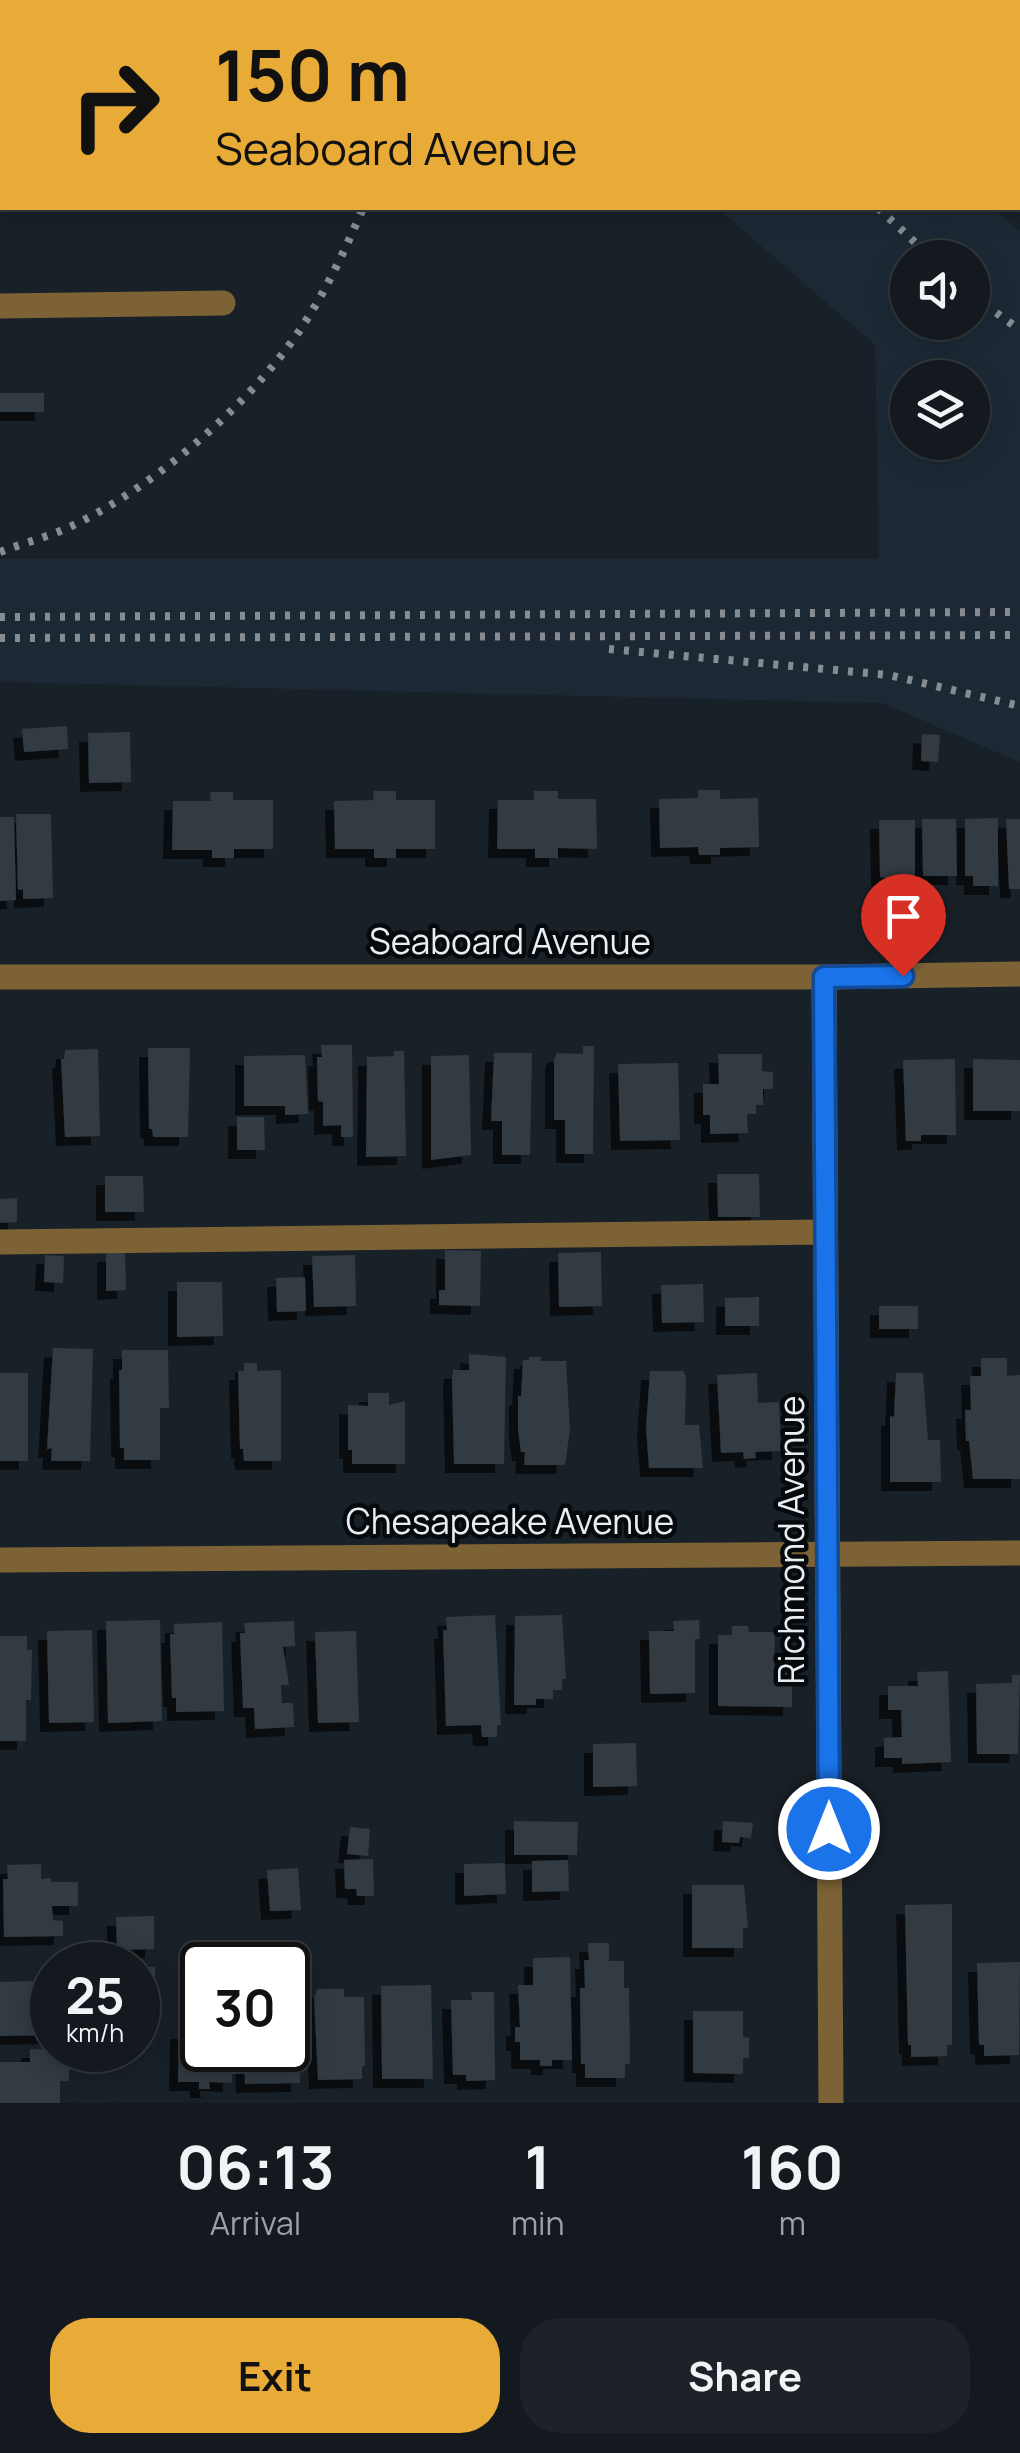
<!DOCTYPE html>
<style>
body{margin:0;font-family:Manrope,sans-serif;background:#1c2227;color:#f1f3f6;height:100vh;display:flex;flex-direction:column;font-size:38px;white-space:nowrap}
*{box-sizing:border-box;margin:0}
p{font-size:32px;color:#9da0a4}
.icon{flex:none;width:55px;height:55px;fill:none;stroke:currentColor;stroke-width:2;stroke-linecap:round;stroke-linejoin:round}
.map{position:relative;height:2103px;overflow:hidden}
.panel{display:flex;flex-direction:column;background:#13191e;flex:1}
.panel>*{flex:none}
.top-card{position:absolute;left:0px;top:0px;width:1020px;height:210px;box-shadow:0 5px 25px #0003,0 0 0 2px #32383c;background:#e8ab37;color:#111;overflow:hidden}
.buttons{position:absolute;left:890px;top:240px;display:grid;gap:20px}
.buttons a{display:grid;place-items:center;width:100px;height:100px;border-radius:50%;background:#13191e;box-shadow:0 5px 25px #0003,0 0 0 2px #32383c;font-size:50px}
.speed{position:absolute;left:30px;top:1942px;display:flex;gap:20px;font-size:50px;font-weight:700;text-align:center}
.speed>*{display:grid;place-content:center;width:130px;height:130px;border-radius:50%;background:#13191e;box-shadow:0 5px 25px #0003,0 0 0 2px #32383c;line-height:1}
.speed small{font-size:25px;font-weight:400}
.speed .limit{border:5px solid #111;border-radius:15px;background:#fff;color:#111}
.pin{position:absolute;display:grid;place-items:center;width:85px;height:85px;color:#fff;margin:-102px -42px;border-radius:50% 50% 50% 0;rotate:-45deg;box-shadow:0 0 10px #0007}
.pin .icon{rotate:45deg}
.me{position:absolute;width:110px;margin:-55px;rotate:0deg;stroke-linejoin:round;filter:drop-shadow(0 0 8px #0008)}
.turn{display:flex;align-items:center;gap:35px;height:210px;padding:0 50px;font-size:45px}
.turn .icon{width:130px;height:130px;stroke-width:2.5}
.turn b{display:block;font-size:70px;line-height:85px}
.eta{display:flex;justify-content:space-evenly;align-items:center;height:170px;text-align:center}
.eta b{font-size:60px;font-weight:700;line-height:70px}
.button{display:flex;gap:20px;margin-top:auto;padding:20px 50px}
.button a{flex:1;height:115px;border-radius:40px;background:#e8ab37;color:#111;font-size:40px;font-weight:700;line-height:115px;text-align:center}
.button a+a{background:#1c2227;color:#f1f3f6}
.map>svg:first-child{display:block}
.built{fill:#1c2935;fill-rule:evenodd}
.building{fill:#313a42;filter:url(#shadow)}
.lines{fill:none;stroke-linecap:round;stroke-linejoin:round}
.minor{stroke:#7d6236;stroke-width:25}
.rail{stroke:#868c92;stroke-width:8;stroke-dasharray:5 10;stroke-linecap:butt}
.route-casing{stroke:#114b97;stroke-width:25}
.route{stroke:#1a73e8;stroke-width:18}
.labels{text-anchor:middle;stroke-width:9;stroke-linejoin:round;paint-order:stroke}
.street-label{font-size:35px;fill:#e8edf2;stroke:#070a0d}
</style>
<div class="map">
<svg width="1020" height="2103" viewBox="0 0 1020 2103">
<defs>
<filter id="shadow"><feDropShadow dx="-9" dy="9" stdDeviation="0" flood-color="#0009"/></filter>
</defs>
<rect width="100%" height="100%" fill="#192128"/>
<!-- built -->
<path class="built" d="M 718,208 L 992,208 L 1020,231 L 1020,762 L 882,703 L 0,682 L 0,559 L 879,559 L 875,345 ZM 908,258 L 972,258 L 972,322 L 908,322 ZM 908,378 L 972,378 L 972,442 L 908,442 Z"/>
<!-- building -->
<g class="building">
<rect x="0" y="393" width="44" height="19"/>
<polygon points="67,726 68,749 24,752 22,729"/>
<polygon points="130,732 131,782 89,783 88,733"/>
<polygon points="922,734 940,735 938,762 921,761"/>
<polygon points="698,790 720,790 720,799 758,798 759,847 720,848 720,855 699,855 698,847 660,848 659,799 698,798"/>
<polygon points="374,791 396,791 396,800 435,800 435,849 396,849 396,858 374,858 374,849 335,849 334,801 373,800"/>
<polygon points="534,791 558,791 558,799 596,799 597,849 558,848 558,858 535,858 535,849 497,849 498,800 534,800"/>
<polygon points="210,792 233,792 233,800 273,800 273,849 234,849 234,858 212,858 212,850 172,850 173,801 211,801"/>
<polygon points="16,814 51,814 53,898 23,899 23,889 18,890"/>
<polygon points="0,817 14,817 16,900 0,901"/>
<polygon points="998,818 998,886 973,886 973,876 965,876 965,819"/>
<polygon points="922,819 956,819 957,876 923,876"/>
<polygon points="1006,819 1020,819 1020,889 1009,889"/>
<polygon points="879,820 915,820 915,877 901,877 898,881 880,877"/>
<polygon points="321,1045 352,1045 353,1137 341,1137 341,1125 323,1126 323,1102 318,1101 317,1057 322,1057"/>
<polygon points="583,1046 594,1046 593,1154 565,1154 565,1120 554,1120 554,1060 557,1053 583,1054"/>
<polygon points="148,1048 190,1048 188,1137 153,1137 152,1129 149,1129"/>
<polygon points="98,1049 100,1136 65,1137 61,1059 64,1059 65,1050"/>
<polygon points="394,1051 404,1051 406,1156 366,1157 367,1057 394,1056"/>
<polygon points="494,1053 532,1053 530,1155 502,1155 502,1121 491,1121"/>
<polygon points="718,1054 762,1054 762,1071 773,1072 773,1089 763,1089 763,1105 756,1105 756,1114 747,1114 748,1133 710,1134 710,1115 703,1115 703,1084 719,1084"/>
<polygon points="305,1055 308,1114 285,1115 285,1106 244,1106 244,1056"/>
<polygon points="469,1055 471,1155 431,1160 431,1056"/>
<polygon points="955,1059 956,1135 921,1135 921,1141 906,1141 903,1060"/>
<polygon points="973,1059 1020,1060 1020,1111 973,1111"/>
<polygon points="678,1063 680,1140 620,1141 618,1064"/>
<polygon points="237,1117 264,1117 265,1150 237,1150"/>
<polygon points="717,1174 759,1174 760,1217 718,1217"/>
<polygon points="105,1176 143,1176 144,1212 105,1212"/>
<polygon points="17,1198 17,1222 0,1223 0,1199"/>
<polygon points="445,1250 481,1251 480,1306 439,1305 439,1290 445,1290"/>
<polygon points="601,1252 602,1306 559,1307 558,1253"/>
<polygon points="106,1253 125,1253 126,1290 106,1291"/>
<polygon points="45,1255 64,1256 63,1283 44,1282"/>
<polygon points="355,1255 356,1306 314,1307 312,1256"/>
<polygon points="305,1277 306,1311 277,1312 276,1278"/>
<polygon points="177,1282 222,1282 223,1336 177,1337"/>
<polygon points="703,1284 704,1322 662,1323 661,1285"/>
<polygon points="759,1297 759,1326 725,1326 725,1298"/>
<rect x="879" y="1306" width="39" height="23"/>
<polygon points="53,1348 93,1349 90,1461 51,1461 52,1448 47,1449"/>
<polygon points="122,1350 168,1350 169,1408 160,1408 160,1460 124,1460 124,1448 120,1448 119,1370 122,1370"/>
<polygon points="469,1354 506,1357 504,1464 454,1464 452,1378 453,1370 469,1370"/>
<polygon points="529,1357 541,1357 541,1361 566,1361 570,1430 565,1465 524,1465 525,1452 521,1452 518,1430 518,1396 521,1396 523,1360 529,1360"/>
<polygon points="981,1358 1007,1358 1007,1376 1020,1375 1020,1479 973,1479 969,1441 966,1441 965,1410 971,1410 970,1376 981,1376"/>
<polygon points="244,1363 257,1363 257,1371 281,1370 281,1461 244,1461 243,1449 240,1449 238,1371 244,1371"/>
<polygon points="650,1371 683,1371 686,1376 685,1425 699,1425 703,1468 649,1468 646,1428"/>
<rect x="0" y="1373" width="28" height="88"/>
<polygon points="757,1373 758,1403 779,1402 781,1451 755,1452 756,1458 744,1459 743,1452 721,1453 717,1375"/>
<polygon points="896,1373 923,1373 928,1440 940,1440 941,1482 890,1482 890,1416 894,1417"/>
<polygon points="368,1393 389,1393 389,1405 405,1401 405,1464 352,1464 352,1450 348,1450 348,1405 368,1406"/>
<polygon points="495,1615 501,1725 497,1725 497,1737 482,1737 481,1725 446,1726 443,1630 447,1630 446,1617"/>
<polygon points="562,1615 566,1679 562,1679 562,1690 553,1690 553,1699 536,1699 536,1705 514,1705 515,1616"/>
<polygon points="160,1620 162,1721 108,1723 106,1621"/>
<polygon points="699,1620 700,1639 695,1639 695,1693 650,1694 649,1631 674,1631 673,1621"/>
<polygon points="294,1621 295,1646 283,1647 289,1685 281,1685 282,1703 293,1703 294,1727 255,1729 254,1708 243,1708 240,1633 245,1633 244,1623"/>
<polygon points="222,1622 224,1711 176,1712 176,1698 172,1698 170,1634 174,1634 174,1624"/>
<polygon points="732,1626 748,1626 749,1632 775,1632 774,1673 792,1673 792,1707 718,1706 718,1635 732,1635"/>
<polygon points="92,1630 94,1722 49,1723 47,1631"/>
<polygon points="356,1631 359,1722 318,1723 315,1632"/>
<polygon points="0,1636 27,1636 27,1650 32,1650 31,1700 26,1700 26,1741 0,1741"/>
<polygon points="948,1671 951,1762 902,1764 902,1758 884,1758 884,1738 902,1737 901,1710 888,1710 888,1686 918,1686 917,1672"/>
<polygon points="1012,1675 1020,1675 1018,1754 977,1754 976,1684 1012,1683"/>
<polygon points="636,1743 637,1786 593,1787 593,1744"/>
<polygon points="514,1821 578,1822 577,1855 514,1855"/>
<polygon points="723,1821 753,1823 751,1838 740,1837 739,1843 722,1842"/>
<polygon points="350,1827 370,1829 368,1856 347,1854"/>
<polygon points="373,1859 374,1896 357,1896 356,1889 345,1889 344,1860"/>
<polygon points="568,1860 569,1891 532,1892 532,1861"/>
<polygon points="505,1863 506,1894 464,1896 464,1864"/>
<polygon points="41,1864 41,1879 51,1878 51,1882 78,1882 78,1906 52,1906 53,1920 63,1921 63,1936 4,1937 3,1879 8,1879 7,1865"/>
<polygon points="298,1868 301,1910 270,1911 267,1870"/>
<polygon points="692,1885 744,1885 748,1928 743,1928 743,1948 692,1948"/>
<polygon points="952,1904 952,2045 947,2045 947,2056 911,2057 911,2045 908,2045 905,1905"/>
<polygon points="154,1916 154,1949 117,1950 116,1917"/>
<polygon points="588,1943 609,1943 609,1961 624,1961 624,1988 629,1988 630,2064 625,2064 625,2078 585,2078 585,2064 581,2064 580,1988 585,1988 584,1960 589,1960"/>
<polygon points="570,1957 572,2060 552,2060 552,2066 540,2066 540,2060 520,2060 520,2042 515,2042 515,2027 520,2027 518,1985 533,1985 533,1958"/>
<polygon points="1020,1962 1019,2055 984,2056 984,2045 979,2045 977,1963"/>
<rect x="138" y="1967" width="17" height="30"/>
<polygon points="288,1980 298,1980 300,2083 245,2084 244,2050 288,2050"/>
<polygon points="34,1981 34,1986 52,1990 52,2035 0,2036 0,1982"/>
<polygon points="431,1985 433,2079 382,2079 381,1986"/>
<polygon points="317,1989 344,1989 344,1997 364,1997 365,2066 362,2066 362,2079 318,2080 314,1998"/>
<polygon points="471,1992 494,1992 495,2080 466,2081 466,2075 453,2075 451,2000 472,2000"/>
<polygon points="693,2011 743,2011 743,2037 749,2038 749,2058 743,2058 743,2074 693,2073"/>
<polygon points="196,2015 202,2015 202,2050 232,2050 232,2083 209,2082 210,2089 199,2089 199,2082 178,2082 179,2030 196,2030"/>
<polygon points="30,2049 69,2050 69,2081 60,2081 60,2103 0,2103 0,2062 30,2062"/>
</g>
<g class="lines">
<!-- minor -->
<g class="minor">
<polyline points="0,306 223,303"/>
<polyline points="0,977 824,977 1020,974"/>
<polyline points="824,977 831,2103"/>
<polyline points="0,1242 825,1232"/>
<polyline points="0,1560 1020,1553"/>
</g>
<!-- rail -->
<g class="rail">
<polyline points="660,0 663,2"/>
<polyline points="408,2 408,0"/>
<polyline points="878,208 932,258"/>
<polyline points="972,295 1020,330"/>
<path d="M 0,552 C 21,544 44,538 65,529 C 144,494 235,417 287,348 C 319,306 343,255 363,208"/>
<polyline points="0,617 1020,612"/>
<polyline points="0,638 1020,635"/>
<polyline points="609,649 889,675 1020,706"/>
</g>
</g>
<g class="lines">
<defs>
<polyline id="route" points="829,1829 824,977 903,976"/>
</defs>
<!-- route casing -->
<use href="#route" class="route-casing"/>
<!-- route -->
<use href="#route" class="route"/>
</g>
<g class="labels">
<!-- street labels -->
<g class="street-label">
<text x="510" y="954">Seaboard Avenue</text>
<text x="510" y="1534">Chesapeake Avenue</text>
<text transform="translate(792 1540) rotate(-90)" y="12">Richmond Avenue</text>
</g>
</g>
</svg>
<div class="buttons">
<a><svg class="icon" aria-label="sound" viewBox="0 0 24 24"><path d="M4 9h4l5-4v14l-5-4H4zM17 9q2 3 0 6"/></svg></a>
<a><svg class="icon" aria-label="layers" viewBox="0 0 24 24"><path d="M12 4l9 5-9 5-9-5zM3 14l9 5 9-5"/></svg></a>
</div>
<div class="speed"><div>25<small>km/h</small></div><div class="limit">30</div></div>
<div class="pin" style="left:903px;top:976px;background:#d93025"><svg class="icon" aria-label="arrive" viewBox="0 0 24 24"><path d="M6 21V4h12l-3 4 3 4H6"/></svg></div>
<svg class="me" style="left:829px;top:1829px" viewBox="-20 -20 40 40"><circle r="17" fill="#1a73e8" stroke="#fff" stroke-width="3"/><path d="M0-11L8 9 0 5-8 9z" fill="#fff"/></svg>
<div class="top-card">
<div class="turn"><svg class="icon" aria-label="right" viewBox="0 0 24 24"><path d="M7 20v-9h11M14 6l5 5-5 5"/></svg><div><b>150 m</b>Seaboard Avenue</div></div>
</div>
</div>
<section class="panel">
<div class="eta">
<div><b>06:13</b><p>Arrival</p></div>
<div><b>1</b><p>min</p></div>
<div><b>160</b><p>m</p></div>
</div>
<div class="button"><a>Exit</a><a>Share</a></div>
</section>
